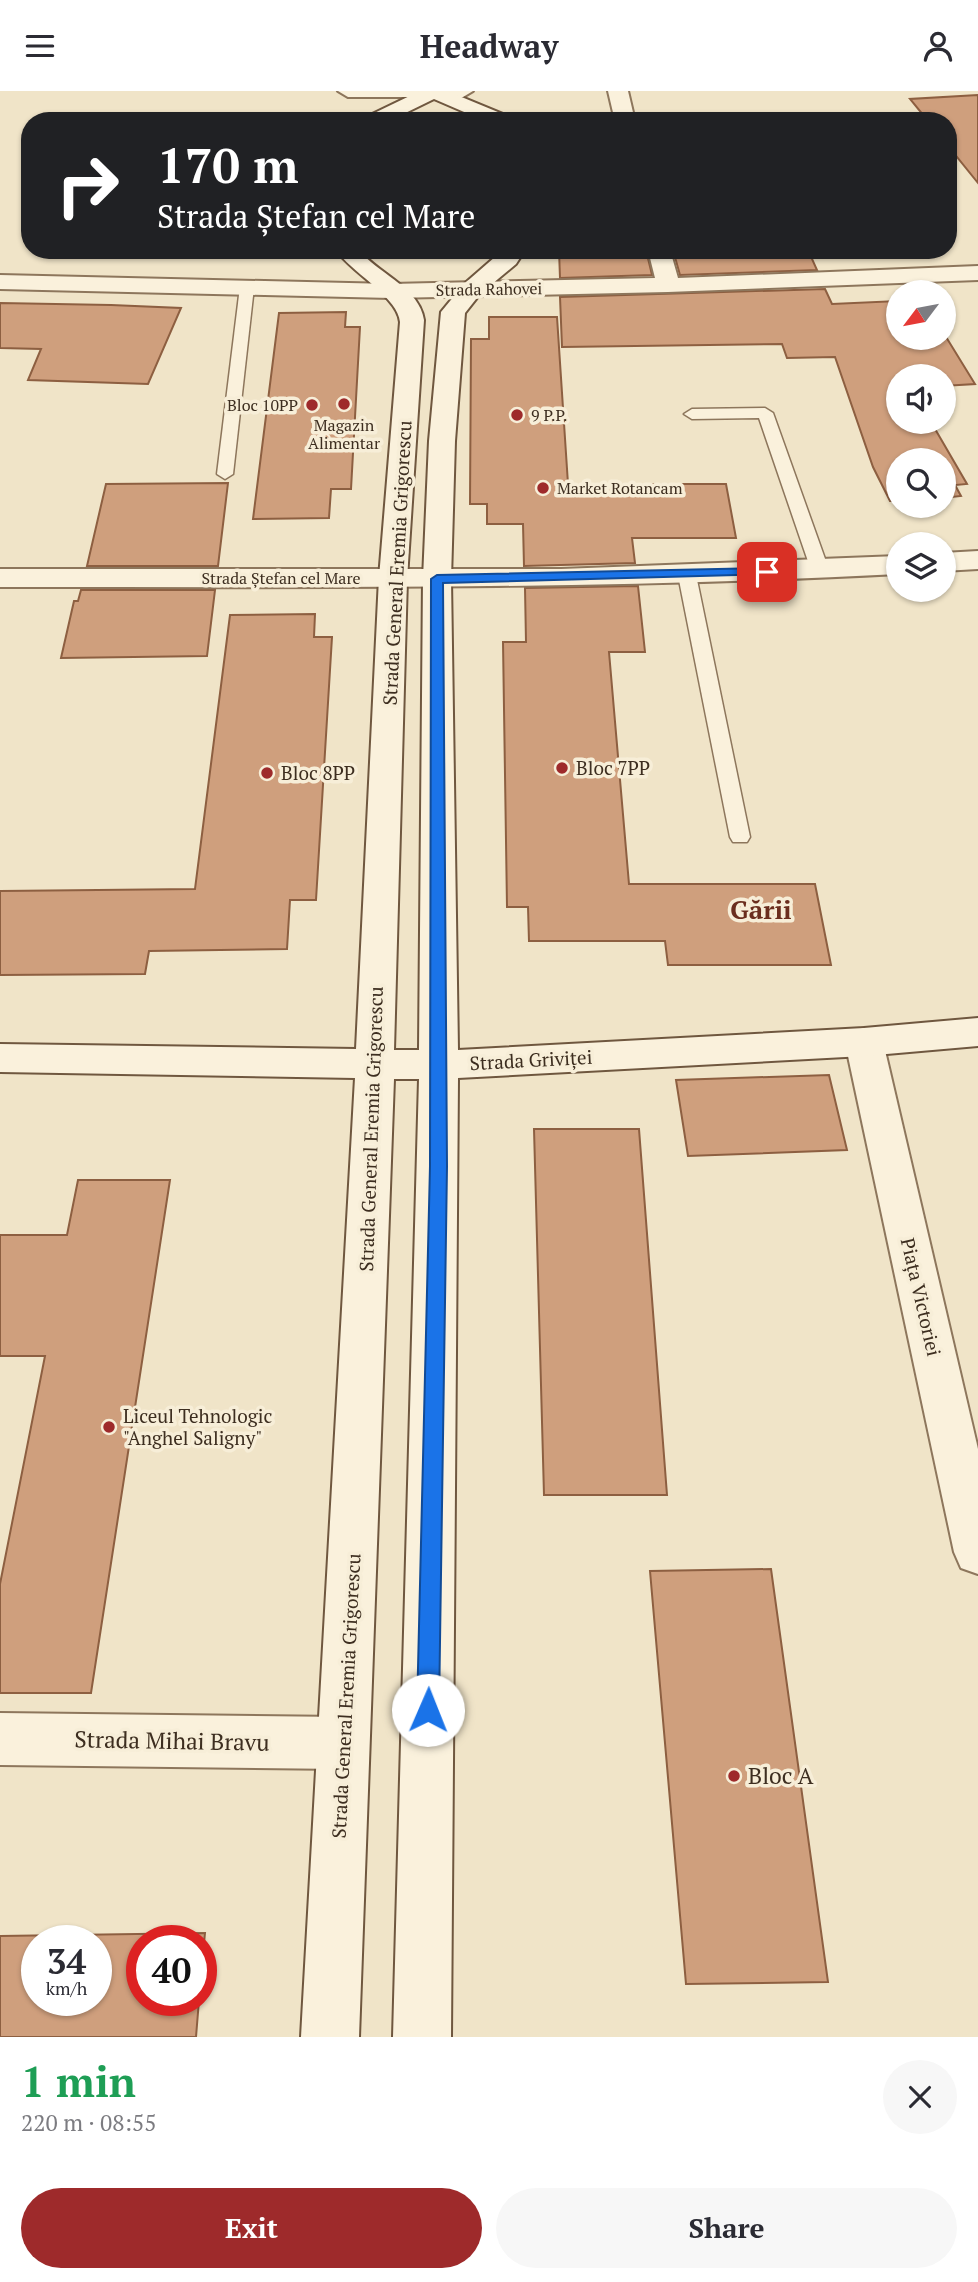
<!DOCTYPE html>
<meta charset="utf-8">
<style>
body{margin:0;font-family:"PT Serif",serif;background:#f7f7f7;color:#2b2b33;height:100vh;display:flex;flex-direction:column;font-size:26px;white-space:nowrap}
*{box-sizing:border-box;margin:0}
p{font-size:23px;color:#7c7c81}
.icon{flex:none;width:38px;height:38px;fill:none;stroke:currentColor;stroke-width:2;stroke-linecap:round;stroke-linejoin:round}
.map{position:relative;height:1946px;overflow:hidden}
.side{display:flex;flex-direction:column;background:#fff;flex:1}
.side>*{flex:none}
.hud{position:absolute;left:21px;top:21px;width:936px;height:147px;border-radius:28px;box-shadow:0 2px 5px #0004;background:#202124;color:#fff;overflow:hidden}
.needle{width:46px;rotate:238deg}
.tools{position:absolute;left:886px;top:189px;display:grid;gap:14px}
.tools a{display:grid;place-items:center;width:70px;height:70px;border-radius:50%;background:#fff;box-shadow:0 2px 5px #0004;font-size:35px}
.speed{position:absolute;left:21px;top:1834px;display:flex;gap:14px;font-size:35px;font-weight:700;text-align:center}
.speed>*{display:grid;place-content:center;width:91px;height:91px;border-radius:50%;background:#fff;box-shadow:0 2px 5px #0004;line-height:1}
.speed small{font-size:18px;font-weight:400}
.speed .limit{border:10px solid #d22;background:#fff;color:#111}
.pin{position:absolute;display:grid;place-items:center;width:60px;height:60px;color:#fff;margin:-30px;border-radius:14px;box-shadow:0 4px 10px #0006}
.me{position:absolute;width:77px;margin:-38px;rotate:1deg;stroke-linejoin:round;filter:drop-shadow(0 0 5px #0008)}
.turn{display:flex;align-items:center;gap:24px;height:147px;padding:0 21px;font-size:32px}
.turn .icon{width:91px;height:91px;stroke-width:2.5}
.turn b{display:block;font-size:49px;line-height:60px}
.round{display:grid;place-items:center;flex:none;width:74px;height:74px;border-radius:37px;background:#f7f7f7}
.summary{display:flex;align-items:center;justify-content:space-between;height:119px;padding:0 21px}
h1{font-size:42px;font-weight:700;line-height:52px;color:#1e9e55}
.cta{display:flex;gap:14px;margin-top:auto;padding:14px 21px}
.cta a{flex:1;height:80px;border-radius:42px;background:#9e2a2b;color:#fff;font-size:28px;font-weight:700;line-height:80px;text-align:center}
.cta a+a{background:#f7f7f7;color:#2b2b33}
header{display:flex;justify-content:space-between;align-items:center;height:91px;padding:0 21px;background:#fff;font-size:32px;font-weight:700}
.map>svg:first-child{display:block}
.building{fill:#cf9f7d;stroke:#8d5f41;stroke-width:2;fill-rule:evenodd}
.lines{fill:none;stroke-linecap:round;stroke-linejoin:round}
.lane-casing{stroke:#8d765c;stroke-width:3}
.street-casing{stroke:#8d765c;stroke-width:4}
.secondary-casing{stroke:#6f573f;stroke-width:4}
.lane{fill:#faf1dc;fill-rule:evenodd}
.street{fill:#faf1dc;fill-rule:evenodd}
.secondary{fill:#faf1dc;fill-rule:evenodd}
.route{fill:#1a73e8;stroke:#114b97;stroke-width:2}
.poi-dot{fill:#9e2a2b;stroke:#f7eed8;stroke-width:2.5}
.labels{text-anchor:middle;stroke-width:7;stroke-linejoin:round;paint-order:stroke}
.far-street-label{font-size:16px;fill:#3d2e20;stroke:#f7eed8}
.far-poi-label{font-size:16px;fill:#3d2e20;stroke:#f7eed8;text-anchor:start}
.street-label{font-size:19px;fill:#3d2e20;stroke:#f7eed8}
.poi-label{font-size:19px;fill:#3d2e20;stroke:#f7eed8;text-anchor:start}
.near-street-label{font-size:23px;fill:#3d2e20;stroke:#f7eed8}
.near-poi-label{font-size:23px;fill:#3d2e20;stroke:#f7eed8;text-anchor:start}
.district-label{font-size:26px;font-weight:bold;fill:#6b2e1e;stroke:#f7eed8}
</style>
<header><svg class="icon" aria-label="menu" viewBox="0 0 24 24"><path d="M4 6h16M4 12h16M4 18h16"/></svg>Headway<svg class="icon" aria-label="person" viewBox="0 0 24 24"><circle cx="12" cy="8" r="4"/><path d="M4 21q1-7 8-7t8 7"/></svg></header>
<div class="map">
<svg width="978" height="1946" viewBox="0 0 978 1946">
<rect width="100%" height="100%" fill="#f0e4c8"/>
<!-- building -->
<g class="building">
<polygon points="978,4 978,92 948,55 948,30 928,30 910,8"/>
<polygon points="559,159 646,159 652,184 560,187"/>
<polygon points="673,159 808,159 817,179 680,184"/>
<polygon points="825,198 832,213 898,210 898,247 943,247 943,241 975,293 943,295 943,285 898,285 898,331 931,331 967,393 955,394 961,405 943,407 943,369 898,369 898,410 890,410 873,376 835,266 787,267 782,253 562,256 560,206"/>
<polygon points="0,212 111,214 181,217 148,293 28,289 41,258 0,257"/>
<polygon points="346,221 345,236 360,236 351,398 331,398 329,427 253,428 279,222"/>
<polygon points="489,226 557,226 568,393 726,393 736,447 632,447 635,472 524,475 523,433 487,433 487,413 470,413 471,248 489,248"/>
<polygon points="228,392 218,475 87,475 106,393"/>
<polygon points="638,495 645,561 609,561 629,793 815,793 831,874 668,874 665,850 529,850 528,816 507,816 503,551 526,551 525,497"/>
<polygon points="81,499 215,499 207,565 61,567 74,510 78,510"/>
<polygon points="315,523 314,546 332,546 316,809 290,809 287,858 149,860 145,883 0,884 0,800 195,798 230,524"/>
<polygon points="829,984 847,1059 688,1065 676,989"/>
<polygon points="534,1038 639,1038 667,1404 544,1404"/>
<polygon points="78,1089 170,1089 91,1602 0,1602 0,1493 45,1265 0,1265 0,1144 67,1144"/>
<polygon points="771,1478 828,1891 686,1893 650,1480"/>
<path d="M 205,1842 L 201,1883 L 201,1850 L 142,1850 L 142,1909 L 199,1909 L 196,1946 L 0,1946 L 0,1845 ZM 37,1850 L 96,1850 L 96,1909 L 37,1909 Z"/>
</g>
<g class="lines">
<defs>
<g id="lane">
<polygon points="247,192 254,196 233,383 225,388 217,383 240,196"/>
<polygon points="765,317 773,322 829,479 826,483 814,483 811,479 759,327 692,328 684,323 692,318"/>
<polygon points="687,479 696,484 750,746 747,751 733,751 730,746 678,484"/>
</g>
<g id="street">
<polygon points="338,0 473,0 463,6 348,6"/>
<polygon points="608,0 628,0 635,30 615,30"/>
<polygon points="648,159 670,159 678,187 978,175 978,189 668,201 391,207 0,198 0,184 391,193 655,187"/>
<polygon points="978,460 978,478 943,480 943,462"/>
<path d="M 898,465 L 898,483 C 599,499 299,496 0,496 L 0,478 L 561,478 Z"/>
<polygon points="864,937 877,941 883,951 978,1358 978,1483 961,1477 954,1461 845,951 851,941"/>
<polygon points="0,1622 343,1626 361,1634 369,1652 361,1670 343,1678 0,1674"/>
</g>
<g id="secondary">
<polygon points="420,0 447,0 510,26 513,30 485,30 434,8 389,30 363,30 366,26"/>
<path d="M 336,159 L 359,159 C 378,183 419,196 424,229 L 407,487 L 394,959 L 419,959 L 423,488 L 429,350 L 441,221 L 464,193 L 503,159 L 525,159 L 516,173 L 480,203 L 465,222 L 455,350 L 451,488 L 458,959 L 864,937 L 978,927 L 978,955 L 864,965 L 458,987 L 451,1946 L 393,1946 L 419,988 L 394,988 L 359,1946 L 301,1946 L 355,987 L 0,981 L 0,953 L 356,958 L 379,487 L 400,231 C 398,206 352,182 336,159 Z"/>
</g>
</defs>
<!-- lane casing -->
<use href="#lane" class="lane-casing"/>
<!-- street casing -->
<use href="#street" class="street-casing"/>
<!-- secondary casing -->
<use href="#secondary" class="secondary-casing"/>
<!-- lane -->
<use href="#lane" class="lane"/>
<!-- street -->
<use href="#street" class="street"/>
<!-- secondary -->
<use href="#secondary" class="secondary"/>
</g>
<!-- route -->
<polygon class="route" points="767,477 773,481 771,483 443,492 447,1075 439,1619 436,1627 428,1630 421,1627 417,1619 430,1075 431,488 437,484"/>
<!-- markers -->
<g class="poi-dot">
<circle cx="344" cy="313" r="7"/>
<circle cx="312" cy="314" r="7"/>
<circle cx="517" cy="324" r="7"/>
<circle cx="543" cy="397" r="7"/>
<circle cx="562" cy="677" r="7"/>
<circle cx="267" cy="682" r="7"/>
<circle cx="109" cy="1336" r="7"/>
<circle cx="734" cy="1685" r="7"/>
</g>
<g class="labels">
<!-- far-street labels -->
<g class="far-street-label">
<text transform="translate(489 198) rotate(-1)" y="6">Strada Rahovei</text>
<text x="281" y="493">Strada Ștefan cel Mare</text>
</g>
<!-- far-poi labels -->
<g class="far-poi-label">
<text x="298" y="320" text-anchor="end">Bloc 10PP</text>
<text x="531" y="330">9 P.P.</text>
<text x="344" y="340" text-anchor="middle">Magazin<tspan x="344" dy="18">Alimentar</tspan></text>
<text x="557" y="403">Market Rotancam</text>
</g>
<!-- street labels -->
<g class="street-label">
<text transform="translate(397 472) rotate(-87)" y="7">Strada General Eremia Grigorescu</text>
<text transform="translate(531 969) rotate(-3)" y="7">Strada Griviței</text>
<text transform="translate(371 1038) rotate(-88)" y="7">Strada General Eremia Grigorescu</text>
<text transform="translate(921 1206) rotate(77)" y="7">Piața Victoriei</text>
<text transform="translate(346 1605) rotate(-87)" y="7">Strada General Eremia Grigorescu</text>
</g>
<!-- poi labels -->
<g class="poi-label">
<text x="576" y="684">Bloc 7PP</text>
<text x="281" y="689">Bloc 8PP</text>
<text x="123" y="1332">Liceul Tehnologic<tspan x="123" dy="22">"Anghel Saligny"</tspan></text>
</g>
<!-- near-street labels -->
<g class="near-street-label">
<text transform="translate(172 1650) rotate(1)" y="8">Strada Mihai Bravu</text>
</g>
<!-- near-poi labels -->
<g class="near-poi-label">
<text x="748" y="1693">Bloc A</text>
</g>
<!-- district labels -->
<g class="district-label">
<text x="761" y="828">Gării</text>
</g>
</g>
</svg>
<div class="tools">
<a><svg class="needle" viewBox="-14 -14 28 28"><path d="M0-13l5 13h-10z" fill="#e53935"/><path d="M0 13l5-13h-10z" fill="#7c7c81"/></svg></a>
<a><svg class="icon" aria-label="sound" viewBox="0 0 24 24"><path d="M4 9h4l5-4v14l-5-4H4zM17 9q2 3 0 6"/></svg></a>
<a><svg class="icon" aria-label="search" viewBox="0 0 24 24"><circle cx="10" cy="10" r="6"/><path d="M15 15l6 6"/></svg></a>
<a><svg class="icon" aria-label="layers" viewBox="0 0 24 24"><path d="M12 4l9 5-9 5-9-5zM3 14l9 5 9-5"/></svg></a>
</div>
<div class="speed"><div>34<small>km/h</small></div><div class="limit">40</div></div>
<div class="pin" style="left:767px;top:481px;background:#d93025"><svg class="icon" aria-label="arrive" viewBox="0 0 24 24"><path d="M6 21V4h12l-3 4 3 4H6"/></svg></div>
<svg class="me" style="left:428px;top:1619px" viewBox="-20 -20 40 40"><circle r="19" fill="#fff"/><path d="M0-13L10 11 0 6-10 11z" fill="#1a73e8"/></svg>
<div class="hud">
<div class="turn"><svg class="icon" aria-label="right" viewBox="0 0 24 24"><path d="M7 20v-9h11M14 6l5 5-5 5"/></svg><div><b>170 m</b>Strada Ștefan cel Mare</div></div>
</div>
</div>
<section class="side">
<div class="summary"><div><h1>1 min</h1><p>220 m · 08:55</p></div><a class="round"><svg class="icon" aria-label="close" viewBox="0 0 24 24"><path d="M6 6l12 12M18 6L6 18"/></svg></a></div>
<div class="cta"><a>Exit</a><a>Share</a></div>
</section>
